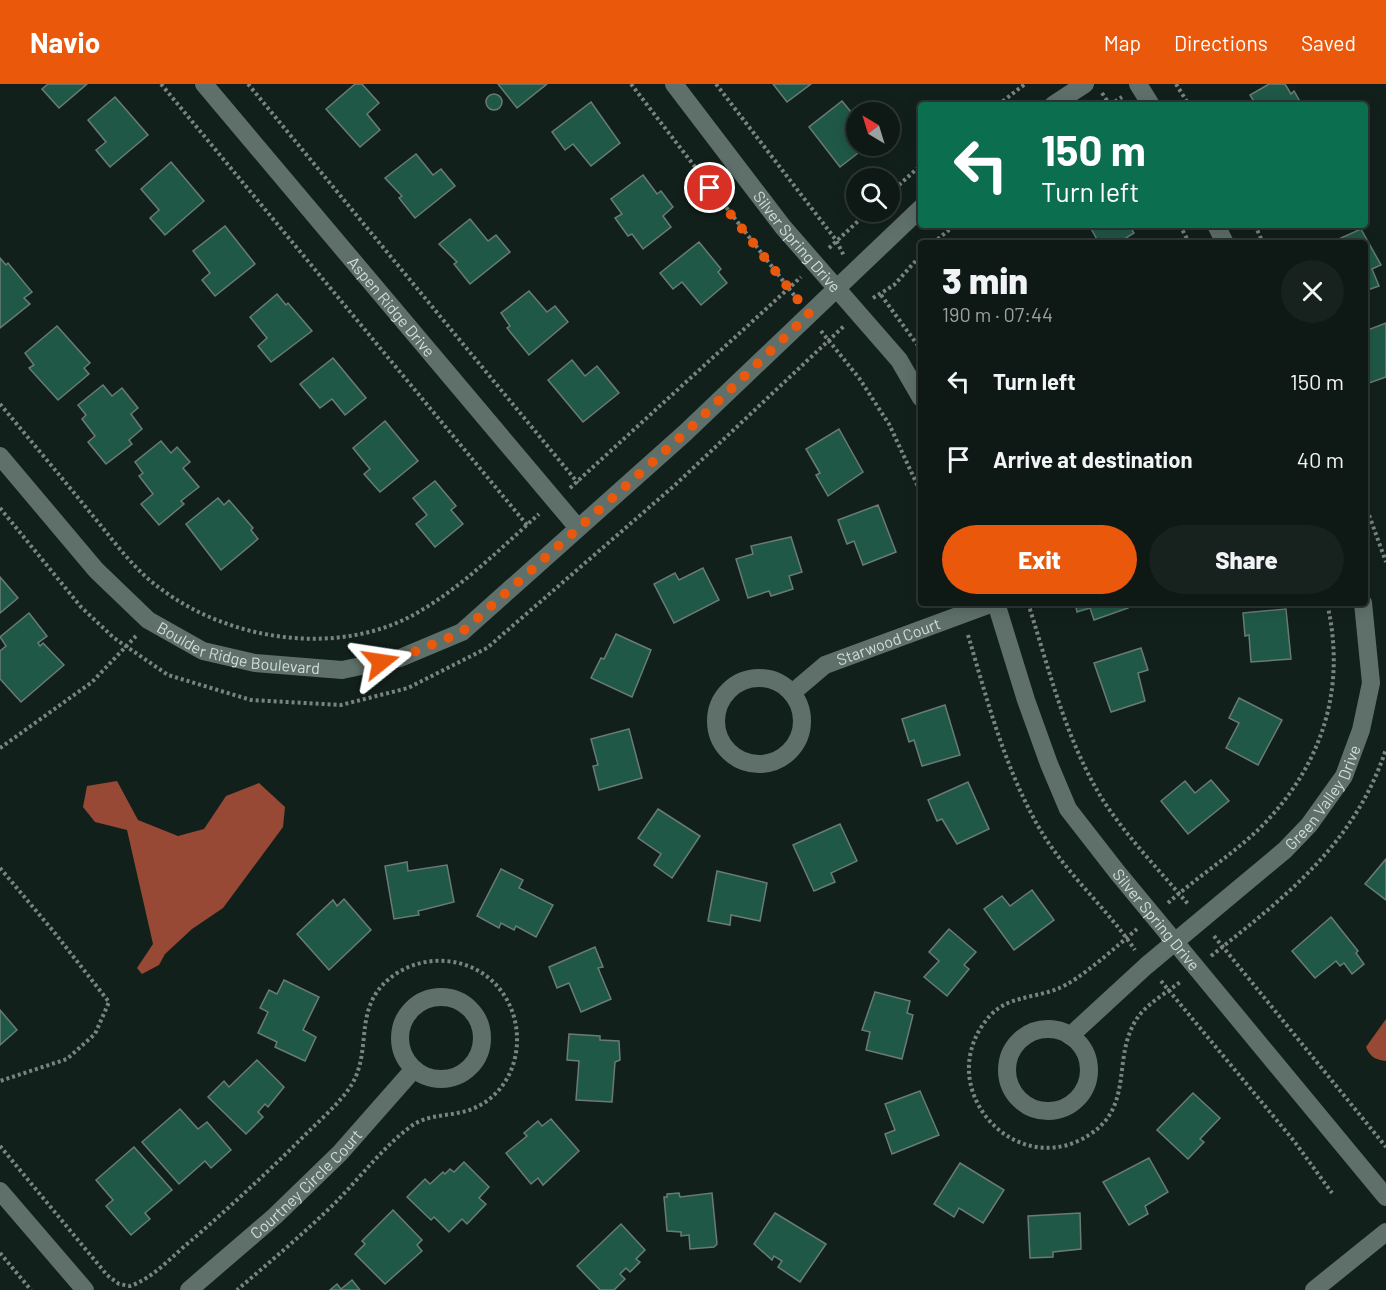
<!DOCTYPE html>
<meta charset="utf-8">
<style>
body{margin:0;font-family:Barlow,sans-serif;background:#17211d;color:#f1f3f6;height:100vh;display:flex;flex-direction:column;font-size:22px;white-space:nowrap}
*{box-sizing:border-box;margin:0}
p{font-size:20px;color:#9ba0a0}
.icon{flex:none;width:33px;height:33px;fill:none;stroke:currentColor;stroke-width:2;stroke-linecap:round;stroke-linejoin:round}
.map{position:relative;flex:1;overflow:hidden}
.details{position:absolute;left:918px;top:156px;width:450px;height:366px;display:flex;flex-direction:column;background:#0e1814;border-radius:6px;box-shadow:0 3px 15px #0003,0 0 0 2px #2e3734}
.details>*{flex:none}
.hud{position:absolute;left:918px;top:18px;width:450px;height:126px;border-radius:6px;box-shadow:0 3px 15px #0003,0 0 0 2px #2e3734;background:#0b6e4f;color:#fff;overflow:hidden}
.needle{width:39px;rotate:322deg}
.controls{position:absolute;left:846px;top:18px;display:grid;gap:12px}
.controls a{display:grid;place-items:center;width:54px;height:54px;border-radius:50%;background:#0e1814;box-shadow:0 3px 15px #0003,0 0 0 2px #2e3734;font-size:30px}
.pin{position:absolute;display:grid;place-items:center;width:51px;height:51px;color:#fff;margin:-26px;border:3px solid #fff;border-radius:50%;box-shadow:0 2px 6px #0007}
.me{position:absolute;width:66px;margin:-33px;rotate:75deg;stroke-linejoin:round;filter:drop-shadow(0 0 4px #0008)}
.turn{display:flex;align-items:center;gap:21px;height:126px;padding:0 24px;font-size:27px}
.turn .icon{width:78px;height:78px;stroke-width:2.5}
.turn b{display:block;font-size:42px;line-height:51px}
.round{display:grid;place-items:center;flex:none;width:63px;height:63px;border-radius:32px;background:#17211d}
.headline{display:flex;align-items:center;justify-content:space-between;height:102px;padding:0 24px}
h1{font-size:36px;font-weight:800;line-height:45px}
.button{display:flex;gap:12px;margin-top:auto;padding:12px 24px}
.button a{flex:1;height:69px;border-radius:36px;background:#ea580c;color:#fff;font-size:24px;font-weight:800;line-height:69px;text-align:center}
.button a+a{background:#17211d;color:#f1f3f6}
ul{padding:0;list-style:none}
li{display:flex;align-items:center;gap:18px;height:78px;padding:0 24px}
li div{flex:1}
li b{display:block;font-size:22px}
li em{font-style:normal}
header{display:flex;align-items:center;gap:36px;box-sizing:border-box;height:84px;padding:0 30px;background:#ea580c;color:#fff}
header strong{font-size:28px}
nav{display:flex;gap:33px;margin-inline-start:auto;font-size:21px}
.map>svg:first-child{display:block}
.water{fill:#974935}
.building{fill:#205847;stroke:#6a7b74;stroke-width:1.5}
.lines{fill:none;stroke-linecap:round;stroke-linejoin:round}
.path{stroke:#798480;stroke-width:4;stroke-dasharray:3 3;stroke-linecap:butt}
.minor{stroke:#5f706a;stroke-width:18}
.route{stroke:#ea580c;stroke-width:10;stroke-dasharray:0 18}
.labels{text-anchor:middle;stroke-width:6;stroke-linejoin:round;paint-order:stroke}
.street-label{font-size:16px;fill:#d3dcd9;stroke:#091712}
</style>
<header>
<strong>Navio</strong>
<nav><a>Map</a><a>Directions</a><a>Saved</a></nav>
</header>
<div class="map">
<svg width="1386" height="1206" viewBox="0 0 1386 1206">
<rect width="100%" height="100%" fill="#12201b"/>
<!-- water -->
<g class="water">
<polygon points="117,697 138,736 178,752 204,745 226,712 259,699 285,723 283,743 223,824 192,845 165,870 159,881 142,890 137,884 153,860 127,746 95,738 83,723 87,702"/>
<path d="M 1386,935 L 1386,977 C 1376,976 1370,973 1366,963 Z"/>
</g>
<!-- building -->
<g class="building">
<polygon points="48,0 87,0 59,24 42,5"/>
<polygon points="355,0 362,0 379,19 367,30 380,46 360,63 326,25"/>
<polygon points="498,0 547,0 517,24"/>
<polygon points="773,0 811,0 787,18"/>
<polygon points="1269,0 1285,0 1291,10 1294,7 1302,21 1256,21 1250,11"/>
<circle cx="494" cy="18" r="8"/>
<polygon points="115,13 148,51 110,83 96,66 106,58 88,36"/>
<polygon points="842,17 856,34 852,38 856,43 856,62 867,62 840,83 809,43"/>
<polygon points="591,18 620,59 591,82 573,60 565,66 552,48"/>
<polygon points="416,70 433,91 441,85 455,102 415,134 399,114 402,112 385,94"/>
<polygon points="171,78 204,117 165,151 150,134 159,126 141,105"/>
<polygon points="643,91 657,110 661,107 673,123 663,132 671,143 643,165 632,150 628,152 615,134 622,130 611,115"/>
<polygon points="470,135 488,157 496,151 510,168 470,200 454,180 457,178 439,160"/>
<polygon points="1089,141 1129,141 1134,149 1118,159 1099,159"/>
<polygon points="225,142 255,180 215,212 202,196 210,189 193,167"/>
<polygon points="1361,145 1381,181 1372,185 1379,202 1365,207 1365,159 1330,159"/>
<polygon points="699,158 721,185 718,188 727,199 701,221 682,198 673,205 660,189"/>
<polygon points="0,174 6,181 8,179 32,208 24,214 30,220 0,244"/>
<polygon points="529,207 547,228 555,222 568,238 529,271 507,244 510,242 501,229"/>
<polygon points="277,210 286,221 288,219 312,247 271,278 258,262 267,254 250,233"/>
<polygon points="1386,239 1386,293 1369,299 1365,287 1365,247"/>
<polygon points="57,242 90,279 84,284 89,290 58,316 29,284 34,281 25,269"/>
<polygon points="333,274 366,314 345,331 332,315 320,324 300,300"/>
<polygon points="572,276 585,292 597,282 619,309 583,338 548,296"/>
<polygon points="103,301 112,312 122,304 138,324 131,330 142,345 129,356 132,360 106,380 88,358 95,352 82,335 86,331 78,321"/>
<polygon points="385,337 418,377 380,408 364,390 370,385 353,364"/>
<polygon points="839,345 863,388 828,412 816,391 820,389 806,365"/>
<polygon points="161,357 171,369 177,363 190,378 183,384 199,403 181,417 184,420 159,441 141,420 153,410 139,392 143,389 135,378"/>
<polygon points="435,397 456,422 451,426 463,440 435,463 416,440 427,431 413,414"/>
<polygon points="218,414 224,421 229,416 253,444 251,446 258,455 221,486 186,440"/>
<polygon points="878,421 896,468 863,481 854,457 847,460 838,436"/>
<polygon points="791,453 802,488 789,492 793,505 771,512 769,507 748,514 736,475 753,470 751,462"/>
<polygon points="703,484 719,516 674,539 654,500 675,489 679,496"/>
<polygon points="0,493 18,514 0,529"/>
<polygon points="1075,519 1126,519 1128,524 1094,536 1090,524 1077,528"/>
<polygon points="1286,525 1291,575 1251,578 1249,551 1245,552 1243,529"/>
<polygon points="29,529 47,552 38,559 40,562 43,559 64,581 21,618 0,595 0,567 6,562 0,553"/>
<polygon points="616,550 651,566 632,613 591,594 601,574 604,575"/>
<polygon points="1141,564 1148,586 1138,589 1145,617 1111,628 1094,579"/>
<polygon points="1239,614 1282,636 1258,681 1226,664 1239,639 1229,634"/>
<polygon points="945,621 960,671 922,682 914,656 909,658 902,635"/>
<polygon points="629,645 642,694 599,706 593,682 598,681 591,655"/>
<polygon points="1211,696 1229,717 1188,750 1161,717 1185,697 1195,709"/>
<polygon points="968,698 989,745 957,760 942,735 937,737 928,716"/>
<polygon points="658,725 700,752 672,794 654,781 661,770 638,754"/>
<polygon points="840,740 857,777 831,789 835,798 814,807 793,761"/>
<polygon points="1386,775 1386,816 1365,800"/>
<polygon points="407,778 408,787 447,781 454,818 418,827 419,831 394,835 385,782"/>
<polygon points="501,785 523,796 519,804 553,821 536,853 516,842 514,846 501,839 499,844 477,832"/>
<polygon points="717,787 767,799 760,837 731,831 730,841 708,837"/>
<polygon points="1032,806 1054,836 1014,866 984,825 1002,812 1010,822"/>
<polygon points="344,815 371,846 329,886 297,850 333,816 337,822"/>
<polygon points="1331,833 1358,867 1356,869 1364,880 1352,890 1344,879 1340,882 1336,877 1315,894 1292,867"/>
<polygon points="949,845 976,868 964,881 969,885 947,912 924,893 939,877 929,868"/>
<polygon points="595,863 603,883 598,884 611,915 581,928 569,899 557,904 549,883"/>
<polygon points="284,896 319,913 303,946 316,953 305,977 275,963 277,958 258,949 268,928 260,924 269,906 277,910"/>
<polygon points="875,908 910,917 907,929 913,931 902,975 866,966 870,948 862,946"/>
<polygon points="0,926 17,946 0,961"/>
<polygon points="569,950 600,952 600,956 619,957 620,976 615,978 612,1018 576,1016 579,977 567,976"/>
<polygon points="257,976 284,1003 268,1023 265,1020 258,1028 263,1033 246,1050 208,1013 224,997 229,1003"/>
<polygon points="920,1007 939,1051 892,1070 885,1050 895,1046 885,1020"/>
<polygon points="1193,1009 1220,1034 1200,1055 1204,1058 1188,1075 1157,1046"/>
<polygon points="180,1025 198,1045 207,1038 231,1066 211,1084 205,1077 179,1100 142,1058"/>
<polygon points="551,1035 579,1067 543,1101 538,1094 531,1100 506,1069 527,1052 524,1049 538,1037 542,1042"/>
<polygon points="134,1063 172,1106 145,1129 150,1135 131,1151 106,1122 113,1116 96,1096"/>
<polygon points="1149,1074 1168,1108 1145,1122 1148,1130 1129,1141 1103,1098"/>
<polygon points="464,1078 489,1103 479,1114 486,1120 467,1140 462,1135 449,1148 434,1133 431,1136 407,1113 425,1095 430,1100 443,1088 445,1090 450,1085 454,1088"/>
<polygon points="960,1079 1004,1106 983,1139 959,1124 954,1133 934,1120"/>
<polygon points="679,1109 680,1113 712,1109 717,1160 714,1163 690,1165 689,1151 681,1152 681,1148 667,1147 664,1113 667,1113 667,1110"/>
<polygon points="393,1126 422,1156 417,1161 422,1167 385,1200 355,1170 365,1160 362,1157"/>
<polygon points="775,1129 826,1160 800,1198 778,1183 782,1177 774,1172 772,1176 754,1160"/>
<polygon points="1080,1129 1081,1165 1053,1168 1053,1173 1030,1174 1028,1132"/>
<polygon points="621,1140 645,1166 636,1175 640,1178 630,1188 626,1184 620,1190 625,1195 614,1206 600,1206 577,1182"/>
<polygon points="352,1196 360,1206 330,1206 337,1200 341,1205"/>
</g>
<g class="lines">
<!-- path -->
<g class="path">
<polyline points="161,0 527,441"/>
<polyline points="248,0 578,399"/>
<polyline points="631,0 797,215"/>
<polyline points="716,0 836,156 844,172"/>
<polyline points="1176,0 1189,21"/>
<polyline points="1102,9 1110,21"/>
<polyline points="998,21 1025,0"/>
<polyline points="1110,21 1122,13"/>
<polyline points="890,109 921,81"/>
<polyline points="1180,141 1189,159"/>
<polyline points="1255,141 1263,159"/>
<polyline points="933,159 955,141"/>
<polyline points="829,164 868,128"/>
<polyline points="881,211 919,263"/>
<polyline points="873,214 894,201 921,171"/>
<polyline points="821,247 859,294 889,340 921,409"/>
<path d="M 0,320 C 31,357 62,394 93,432 C 114,457 134,486 161,505 C 230,557 338,573 415,530 C 461,504 500,465 539,430"/>
<polyline points="570,404 801,193"/>
<polyline points="1365,420 1386,478"/>
<polyline points="0,424 81,523 114,554 168,591 251,616 341,621 408,604 487,564 675,401 844,242"/>
<path d="M 1028,519 C 1049,585 1065,653 1101,713 C 1125,751 1159,786 1188,820"/>
<path d="M 968,551 C 988,619 1007,692 1044,752 C 1070,793 1108,826 1135,866"/>
<polyline points="0,664 92,598 136,552"/>
<polyline points="0,784 54,848 109,918 95,950 67,975 0,997"/>
<path d="M 1168,819 C 1197,793 1232,771 1260,744 C 1322,682 1347,605 1327,519"/>
<path d="M 1137,845 C 1118,861 1079,897 1057,905 C 1028,916 1002,911 982,942 C 939,1007 1010,1088 1078,1057 C 1138,1029 1110,978 1136,936 C 1146,920 1165,910 1180,898"/>
<polyline points="1214,852 1386,1063"/>
<path d="M 1211,872 C 1286,812 1355,760 1386,665"/>
<polyline points="1161,897 1294,1057 1332,1109"/>
<path d="M 0,1062 L 107,1191 L 119,1200 L 130,1202 C 154,1194 173,1171 193,1155 C 232,1121 269,1087 305,1051 C 321,1035 341,1018 352,1000 C 374,962 350,920 397,889 C 426,871 463,873 489,894 C 532,930 525,1004 472,1025 C 452,1033 428,1029 410,1043 C 382,1064 359,1095 334,1120 C 303,1150 270,1178 237,1206"/>
<polyline points="0,1169 31,1206"/>
</g>
<!-- minor -->
<g class="minor">
<path id="s1" d="M 204,0 L 578,444"/>
<path id="s2" d="M 674,0 L 783,143 L 899,276 L 921,314"/>
<polyline points="1138,0 1151,21"/>
<polyline points="1053,21 1085,0"/>
<polyline points="1216,141 1225,159"/>
<path id="s3" d="M 0,372 L 96,486 L 148,536 L 203,567 L 255,579 L 342,586 L 400,574 L 462,548 L 685,349 L 921,124"/>
<path id="s4" d="M 996,519 L 1026,616 L 1049,680 L 1068,725 L 1117,788 L 1386,1113"/>
<circle cx="759" cy="637" r="43"/>
<path id="s5" d="M 792,609 L 825,581 L 993,519"/>
<circle cx="441" cy="954" r="41"/>
<circle cx="1048" cy="986" r="41"/>
<path id="s6" d="M 1070,952 L 1146,882 L 1285,766 L 1309,741 L 1344,692 L 1361,646 L 1371,599 L 1363,519"/>
<polyline points="0,1107 85,1206"/>
<path id="s7" d="M 189,1206 L 275,1132 L 340,1069 L 414,985"/>
<polyline points="1314,1206 1386,1148"/>
</g>
</g>
<g class="lines">
<!-- route -->
<polyline class="route" points="381,578 400,574 462,548 685,349 809,230 710,104"/>
</g>
<g class="labels">
<!-- street labels -->
<g class="street-label">
<text dy="6" stroke="none"><textPath href="#s2" startOffset="200">Silver Spring Drive</textPath></text>
<text dy="6" stroke="none"><textPath href="#s1" startOffset="291">Aspen Ridge Drive</textPath></text>
<text dy="6" stroke="none"><textPath href="#s5" startOffset="111">Starwood Court</textPath></text>
<text dy="6" stroke="none"><textPath href="#s3" startOffset="318">Boulder Ridge Boulevard</textPath></text>
<text dy="6" stroke="none"><textPath href="#s6" startOffset="350">Green Valley Drive</textPath></text>
<text dy="6" stroke="none"><textPath href="#s4" startOffset="360">Silver Spring Drive</textPath></text>
<text dy="6" stroke="none"><textPath href="#s7" startOffset="158">Courtney Circle Court</textPath></text>
</g>
</g>
</svg>
<div class="controls">
<a><svg class="needle" viewBox="-14 -14 28 28"><path d="M0-13l5 13h-10z" fill="#e53935"/><path d="M0 13l5-13h-10z" fill="#9ba0a0"/></svg></a>
<a><svg class="icon" aria-label="search" viewBox="0 0 24 24"><circle cx="10" cy="10" r="6"/><path d="M15 15l6 6"/></svg></a>
</div>
<div class="pin" style="left:710px;top:104px;background:#d93025"><svg class="icon" aria-label="arrive" viewBox="0 0 24 24"><path d="M6 21V4h12l-3 4 3 4H6"/></svg></div>
<svg class="me" style="left:381px;top:578px" viewBox="-20 -20 40 40"><path d="M0-17L14 15 0 8-14 15z" fill="#ea580c" stroke="#fff" stroke-width="4"/></svg>
<div class="hud">
<div class="turn"><svg class="icon" aria-label="left" viewBox="0 0 24 24"><path d="M17 20v-9H6M10 6l-5 5 5 5"/></svg><div><b>150 m</b>Turn left</div></div>
</div>
<section class="details">
<div class="headline"><div><h1>3 min</h1><p>190 m · 07:44</p></div><a class="round"><svg class="icon" aria-label="close" viewBox="0 0 24 24"><path d="M6 6l12 12M18 6L6 18"/></svg></a></div>
<ul>
<li><svg class="icon" aria-label="left" viewBox="0 0 24 24"><path d="M17 20v-9H6M10 6l-5 5 5 5"/></svg><div><b>Turn left</b></div><em>150 m</em></li>
<li><svg class="icon" aria-label="arrive" viewBox="0 0 24 24"><path d="M6 21V4h12l-3 4 3 4H6"/></svg><div><b>Arrive at destination</b></div><em>40 m</em></li>
</ul>
<div class="button"><a>Exit</a><a>Share</a></div>
</section>
</div>
